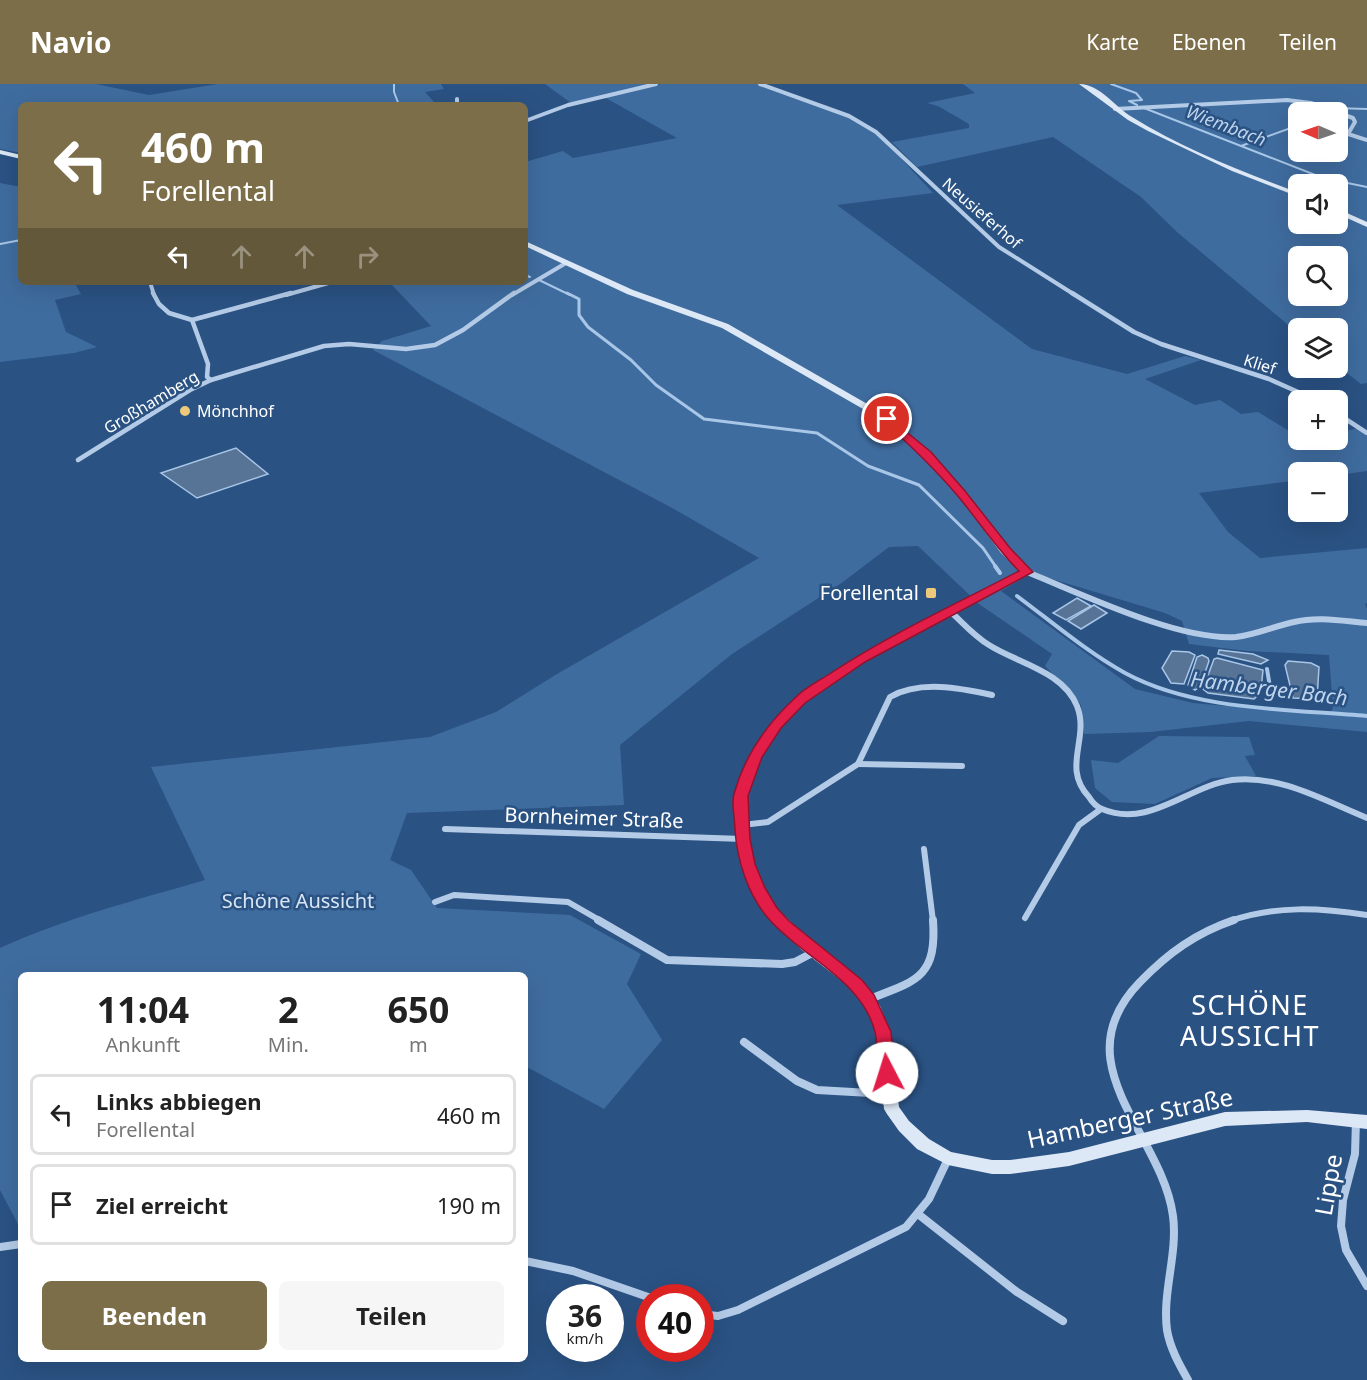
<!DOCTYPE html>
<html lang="de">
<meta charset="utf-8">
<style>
body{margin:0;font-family:"Noto Sans",sans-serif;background:#f6f6f6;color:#222;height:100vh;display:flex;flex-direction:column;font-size:22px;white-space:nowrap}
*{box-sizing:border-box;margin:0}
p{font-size:20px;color:#767676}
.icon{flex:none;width:33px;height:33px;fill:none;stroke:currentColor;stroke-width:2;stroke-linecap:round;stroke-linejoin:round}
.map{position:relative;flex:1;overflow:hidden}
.side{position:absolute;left:18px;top:888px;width:510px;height:390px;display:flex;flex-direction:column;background:#fff;border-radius:9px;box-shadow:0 6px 24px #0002}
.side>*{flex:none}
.guide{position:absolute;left:18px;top:18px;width:510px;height:183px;border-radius:9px;box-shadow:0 6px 24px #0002;background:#7d6e4a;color:#fff;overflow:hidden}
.needle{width:39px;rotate:272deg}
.buttons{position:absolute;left:1288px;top:18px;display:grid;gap:12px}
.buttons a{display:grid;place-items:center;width:60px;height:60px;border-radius:9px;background:#fff;box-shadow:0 6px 24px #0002;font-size:30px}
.speed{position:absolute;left:546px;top:1200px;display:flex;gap:12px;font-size:30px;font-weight:700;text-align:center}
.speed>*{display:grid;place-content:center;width:78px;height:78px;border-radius:50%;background:#fff;box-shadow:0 6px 24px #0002;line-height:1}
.speed small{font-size:15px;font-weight:400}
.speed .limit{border:9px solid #d22;background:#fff;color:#111}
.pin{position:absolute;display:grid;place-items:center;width:51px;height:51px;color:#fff;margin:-26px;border:3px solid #fff;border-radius:50%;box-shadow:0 2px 6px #0007}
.me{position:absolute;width:66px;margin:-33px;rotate:355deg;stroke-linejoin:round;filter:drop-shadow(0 0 4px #0008)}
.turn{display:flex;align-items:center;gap:21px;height:126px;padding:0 24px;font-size:27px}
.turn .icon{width:78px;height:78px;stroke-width:2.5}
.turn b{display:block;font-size:42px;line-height:51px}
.lanes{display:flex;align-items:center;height:57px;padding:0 24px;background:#0003;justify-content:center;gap:30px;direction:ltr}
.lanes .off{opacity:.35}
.eta{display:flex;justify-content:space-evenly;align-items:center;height:102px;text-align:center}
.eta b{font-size:36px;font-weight:700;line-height:42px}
.cta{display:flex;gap:12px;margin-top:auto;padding:12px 24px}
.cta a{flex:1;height:69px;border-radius:9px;background:#7d6e4a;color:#fff;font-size:24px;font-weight:700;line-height:69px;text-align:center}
.cta a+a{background:#f6f6f6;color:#222}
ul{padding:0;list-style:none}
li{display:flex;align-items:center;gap:18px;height:81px;margin:0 12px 9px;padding:0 12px;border:3px solid #e0e0e0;border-radius:9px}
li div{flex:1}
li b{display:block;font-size:22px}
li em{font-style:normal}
header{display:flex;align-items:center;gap:36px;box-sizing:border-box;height:84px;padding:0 30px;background:#7d6e4a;color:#fff}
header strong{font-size:28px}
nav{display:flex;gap:33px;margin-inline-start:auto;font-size:21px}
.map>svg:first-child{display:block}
.green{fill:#3f6c9f;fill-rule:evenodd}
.water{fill:#577395;stroke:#a8c6e7;stroke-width:1.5}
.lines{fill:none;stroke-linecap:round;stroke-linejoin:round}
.stream-far2{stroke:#a8c6e7;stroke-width:2}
.stream-far1{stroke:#a8c6e7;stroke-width:3}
.stream{stroke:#a8c6e7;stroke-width:4}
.street-far3{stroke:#b4cbe7;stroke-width:4}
.street-far2{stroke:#b4cbe7;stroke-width:4.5}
.street-far1{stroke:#b4cbe7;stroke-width:6}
.street{stroke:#b4cbe7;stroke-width:8}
.secondary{fill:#dde8f6;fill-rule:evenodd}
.route{fill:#e11d48;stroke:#92132f;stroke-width:1.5}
.poi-dot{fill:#edca7b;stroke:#2a5283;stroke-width:2}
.labels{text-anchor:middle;stroke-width:5;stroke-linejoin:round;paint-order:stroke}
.far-street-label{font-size:16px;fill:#fff;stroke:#2a5283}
.far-poi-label{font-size:16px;fill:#fff;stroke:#2a5283;text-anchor:start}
.far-water-label{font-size:18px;font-style:italic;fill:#bfd5ee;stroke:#2a5283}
.poi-label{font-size:20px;fill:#fff;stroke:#2a5283;text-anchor:end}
.street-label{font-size:20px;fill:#fff;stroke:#2a5283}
.park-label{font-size:20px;fill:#d7e5f5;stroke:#2a5283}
.water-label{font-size:21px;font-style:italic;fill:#bfd5ee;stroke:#2a5283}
.near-street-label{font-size:24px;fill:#fff;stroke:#2a5283}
.near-quarter-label{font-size:27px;letter-spacing:1.5px;fill:#fff;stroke:#2a5283}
</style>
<header>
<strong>Navio</strong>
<nav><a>Karte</a><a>Ebenen</a><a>Teilen</a></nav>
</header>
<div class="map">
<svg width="1367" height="1296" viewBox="0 0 1367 1296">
<rect width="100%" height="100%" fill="#2a5283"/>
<!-- green -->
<g class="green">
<polygon points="0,0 96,0 149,11 218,0 441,0 444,5 425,8 434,18 410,21 21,21 21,69 0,65"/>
<polygon points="545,0 653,0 571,19"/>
<path d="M 661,0 L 758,0 L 835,27 L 864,41 L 884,56 L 933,109 L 837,121 L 1032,265 L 1127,290 L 1185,272 L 1201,276 L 1145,295 L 1195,321 L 1220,316 L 1241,330 L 1258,328 L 1299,353 L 1299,356 L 1305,357 L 1338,356 L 1338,349 L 1358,344 L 1367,352 L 1367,387 L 1338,391 L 1338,388 L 1299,388 L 1299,396 L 1199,409 L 1228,448 L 1260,474 L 1367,464 L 1367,519 L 1365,520 L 1367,525 L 1367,648 L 1249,637 L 1150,648 L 1084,650 L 1081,621 L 1045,582 L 1052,570 L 979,520 L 918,462 L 889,463 L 843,498 L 732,570 L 620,661 L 624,721 L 407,729 L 390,776 L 411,786 L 437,824 L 570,831 L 641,870 L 627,900 L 662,956 L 604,1025 L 525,982 L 525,891 L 21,891 L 20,1144 L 0,1106 L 0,864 C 66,834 136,816 205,796 L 151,683 L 430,653 L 496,628 L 557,590 L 759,474 L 674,425 L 373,266 L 382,257 L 431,242 L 389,198 L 525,198 L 525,78 L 563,67 L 573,74 L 677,54 L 604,13 ZM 1032,489 L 1165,529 L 1182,537 L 1189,560 L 1247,567 L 1329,571 L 1333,623 L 1330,631 L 1193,619 L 1135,605 L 1001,507 Z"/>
<path d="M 963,0 L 1367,0 L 1367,55 L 1352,51 L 1350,53 L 1367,57 L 1367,299 L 1361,300 L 1338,282 L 1338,244 L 1299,244 L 1299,250 L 1177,148 L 1141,113 L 1053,53 L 917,83 L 892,58 L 969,44 L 969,40 L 938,22 L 927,19 L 975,9 ZM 1299,28 L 1338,28 L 1338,68 L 1299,68 ZM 1299,100 L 1338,100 L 1338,140 L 1299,140 ZM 1299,172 L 1338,172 L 1338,212 L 1299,212 Z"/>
<polygon points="0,99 21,103 21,131 17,134 21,134 21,198 74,198 81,210 55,216 66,248 97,263 74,269 0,278"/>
<polygon points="1159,652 1249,653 1255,671 1245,672 1256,692 1212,694 1155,720 1112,718 1095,704 1091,676 1118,679"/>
</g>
<!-- water -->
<g class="water">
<polygon points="236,364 268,390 197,414 161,389"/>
<polygon points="1077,514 1091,522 1066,536 1053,529"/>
<polygon points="1094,521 1107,529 1081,545 1068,537"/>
<polygon points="1219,566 1253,570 1268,576 1261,580 1218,570"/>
<polygon points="1172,567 1189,568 1195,571 1184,600 1171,599 1162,584"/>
<polygon points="1202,571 1208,574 1209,577 1200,603 1195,606 1188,601 1197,573"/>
<polygon points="1217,574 1263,586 1261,606 1254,607 1210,596 1207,594 1214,575"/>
<polygon points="1288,577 1311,579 1319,583 1317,615 1293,614 1285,581"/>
<polygon points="1207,598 1257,609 1256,613 1254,615 1208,609 1203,605"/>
</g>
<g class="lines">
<!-- stream-far2 -->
<g class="stream-far2">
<polyline points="394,0 394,8 399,21"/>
<polyline points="1111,0 1136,9 1142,16 1129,17 1137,21"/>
<polyline points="1144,24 1323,94 1367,103"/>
<polyline points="1334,24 1367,25"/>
<polyline points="1241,62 1299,41"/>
<polyline points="0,160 21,156"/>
<polyline points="525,191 530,193"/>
<polyline points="539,196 570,211"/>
</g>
<!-- stream-far1 -->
<polyline class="stream-far1" points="567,209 579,215 579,231 588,243 631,276 656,301 704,335 817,349 868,382 919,401 983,464 996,483"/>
<!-- stream -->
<g class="stream">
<polyline points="995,482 1000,489"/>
<path d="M 1017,512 C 1052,538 1087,568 1125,589 C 1195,627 1289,625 1367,632"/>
<polyline points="1267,585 1272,615"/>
</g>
<!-- street-far3 -->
<g class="street-far3">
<polyline points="760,0 849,32 876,48 999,163 1075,211"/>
<polyline points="457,15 457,21"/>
<polyline points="1115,25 1287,16 1311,19 1353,34 1355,38 1348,50 1367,56"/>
<polyline points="525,37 568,21 656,0"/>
<polyline points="150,198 154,211"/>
<polyline points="286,211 332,198"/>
<polyline points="512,211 566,179"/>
</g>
<!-- street-far2 -->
<g class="street-far2">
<polyline points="153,209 159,220 169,229 192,236 291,209"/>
<polyline points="1072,209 1134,248 1161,260 1269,295 1316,316"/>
<polyline points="211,296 324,262 349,260 406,265 435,261 463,246 514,209"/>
<polyline points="1338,330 1367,349"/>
<polyline points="78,376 190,306 211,296 207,293 208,280 192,236"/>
</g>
<!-- street-far1 -->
<g class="street-far1">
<path d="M 1027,488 C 1082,510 1179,557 1236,553 C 1255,551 1275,542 1294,538 C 1318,532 1343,537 1367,539"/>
<path d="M 951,528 C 963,539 974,552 989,561 C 1017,579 1063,587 1077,622 C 1090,655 1061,683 1089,713 C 1092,718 1097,723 1102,725 C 1149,745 1188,702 1232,696 C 1279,690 1325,717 1367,734"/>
<polyline points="858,680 962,682"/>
<path d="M 742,741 L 768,738 L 858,680 L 890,613 C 920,596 960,604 992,611"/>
<polyline points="445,745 743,755"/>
<polyline points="924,765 933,837"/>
<polyline points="435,818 454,811 568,818 601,837"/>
<polyline points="1025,834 1079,741 1101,725"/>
<path d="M 1230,837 C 1275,821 1321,824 1367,831"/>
</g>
<!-- street -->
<g class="street">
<polyline points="598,836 667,876 782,880 795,878 814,868"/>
<path d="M 869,915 C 917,897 937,893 933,836"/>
<polyline points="744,958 797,997 817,1006 888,1010"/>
<polyline points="1356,1036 1355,1070 1343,1116 1341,1142 1346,1166 1367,1202"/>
<polyline points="918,1130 1017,1208 1063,1237"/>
<polyline points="0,1163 21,1160"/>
<polyline points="525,1177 573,1187 651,1214"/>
<polyline points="700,1230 718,1232 738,1226 906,1143 929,1115 948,1075"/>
<path d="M 1188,1296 C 1179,1280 1170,1264 1167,1246 C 1162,1208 1178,1170 1173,1132 C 1162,1049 1060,980 1140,898 C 1168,869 1196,849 1234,836"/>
</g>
<!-- secondary -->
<g class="secondary">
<path d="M 1079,0 C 1100,0 1115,23 1132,33 C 1183,65 1243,88 1299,109 L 1299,113 L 1232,87 L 1148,47 L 1128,36 Z"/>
<polygon points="0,66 21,71 21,75 0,70"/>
<polygon points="1338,125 1367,138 1367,143 1338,130"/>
<polygon points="525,157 633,206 728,240 890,333 930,369 964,407 1009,465 1032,488 864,578 804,619 781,644 761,673 747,712 749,755 755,780 764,804 776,824 812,858 861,896 880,922 890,948 899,1023 909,1037 929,1055 951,1068 992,1076 1010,1076 1069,1068 1225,1028 1307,1026 1367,1031 1367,1045 1307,1038 1225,1042 1069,1082 1010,1090 992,1090 948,1081 917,1065 899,1047 887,1030 884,1025 876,948 869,928 851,904 802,866 766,832 750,804 741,780 737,755 735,712 749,672 773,638 796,613 856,574 1020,487 1001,469 958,411 924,373 884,337 722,244 627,210 525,162"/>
</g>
</g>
<!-- route -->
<path class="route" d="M 887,332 L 931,368 L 965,407 L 1010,464 L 1033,488 L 865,578 L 805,619 L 781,644 L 762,673 L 748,712 L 750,755 L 755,780 L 765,804 L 777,824 L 789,837 L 862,896 L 874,911 L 891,948 L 895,989 L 893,994 L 887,996 L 881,994 L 878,989 C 877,976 878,961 875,948 C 862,895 801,873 768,834 C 748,811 737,776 735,746 C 735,735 731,720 734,710 C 744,673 766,641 794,615 C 804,604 819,597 831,589 C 890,550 956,520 1019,487 C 996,464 978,436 957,411 C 934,384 910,361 884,338 L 882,335 Z"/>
<!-- markers -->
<g class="poi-dot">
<circle cx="185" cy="327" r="6"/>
<rect x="925" y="503" width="12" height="12" rx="3"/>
</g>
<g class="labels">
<!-- far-street labels -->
<g class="far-street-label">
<text transform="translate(982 129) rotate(41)" y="6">Neusieferhof</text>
<text transform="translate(1260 280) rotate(18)" y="6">Klief</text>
<text transform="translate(151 318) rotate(-31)" y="6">Großhamberg</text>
</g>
<!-- far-poi labels -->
<g class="far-poi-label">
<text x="197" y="333">Mönchhof</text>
</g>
<!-- far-water labels -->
<g class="far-water-label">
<text transform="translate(1226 42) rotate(21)" y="6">Wiembach</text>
</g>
<!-- poi labels -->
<g class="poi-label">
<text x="919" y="516">Forellental</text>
</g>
<!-- street labels -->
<g class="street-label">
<text transform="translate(594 734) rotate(2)" y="7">Bornheimer Straße</text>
</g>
<!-- park labels -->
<g class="park-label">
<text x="298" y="824">Schöne Aussicht</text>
</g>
<!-- water labels -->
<g class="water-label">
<text transform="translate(1269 605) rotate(7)" y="7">Hamberger Bach</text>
</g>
<!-- near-street labels -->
<g class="near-street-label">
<text transform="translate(1130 1035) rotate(-12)" y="8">Hamberger Straße</text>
<text transform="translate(1329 1101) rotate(-80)" y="8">Lippe</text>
</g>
<!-- near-quarter labels -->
<g class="near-quarter-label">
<text x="1250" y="931">SCHÖNE<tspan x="1250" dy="31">AUSSICHT</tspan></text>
</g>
</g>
</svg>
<div class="buttons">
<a><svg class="needle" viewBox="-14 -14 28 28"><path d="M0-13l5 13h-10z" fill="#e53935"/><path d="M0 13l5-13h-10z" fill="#767676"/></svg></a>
<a><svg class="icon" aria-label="sound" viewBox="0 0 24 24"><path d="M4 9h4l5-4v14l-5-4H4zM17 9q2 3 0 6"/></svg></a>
<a><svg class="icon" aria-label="search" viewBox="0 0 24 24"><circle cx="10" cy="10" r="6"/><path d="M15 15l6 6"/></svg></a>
<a><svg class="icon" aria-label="layers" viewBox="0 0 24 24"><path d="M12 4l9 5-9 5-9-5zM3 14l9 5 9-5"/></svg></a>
<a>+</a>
<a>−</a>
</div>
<div class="speed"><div>36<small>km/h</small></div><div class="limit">40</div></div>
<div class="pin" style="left:887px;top:335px;background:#d93025"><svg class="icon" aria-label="arrive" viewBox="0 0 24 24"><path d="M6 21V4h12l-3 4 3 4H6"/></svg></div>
<svg class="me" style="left:887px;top:989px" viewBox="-20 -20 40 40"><circle r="19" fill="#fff"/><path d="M0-13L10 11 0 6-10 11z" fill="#e11d48"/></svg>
<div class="guide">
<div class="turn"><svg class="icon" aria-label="left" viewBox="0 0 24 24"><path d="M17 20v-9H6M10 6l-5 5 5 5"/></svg><div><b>460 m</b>Forellental</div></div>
<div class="lanes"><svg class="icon" aria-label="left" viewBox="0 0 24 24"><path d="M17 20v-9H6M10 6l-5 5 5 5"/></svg><svg class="icon off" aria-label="ahead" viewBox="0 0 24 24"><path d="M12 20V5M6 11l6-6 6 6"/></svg><svg class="icon off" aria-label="ahead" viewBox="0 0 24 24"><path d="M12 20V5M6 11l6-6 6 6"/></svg><svg class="icon off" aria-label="right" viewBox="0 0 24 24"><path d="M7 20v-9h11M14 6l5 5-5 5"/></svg></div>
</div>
<section class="side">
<div class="eta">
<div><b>11:04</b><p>Ankunft</p></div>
<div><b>2</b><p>Min.</p></div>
<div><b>650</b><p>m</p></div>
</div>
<ul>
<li><svg class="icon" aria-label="left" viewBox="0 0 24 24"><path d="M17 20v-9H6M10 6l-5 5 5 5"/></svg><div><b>Links abbiegen</b><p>Forellental</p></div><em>460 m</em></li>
<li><svg class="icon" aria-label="arrive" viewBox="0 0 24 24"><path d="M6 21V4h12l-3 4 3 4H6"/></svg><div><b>Ziel erreicht</b></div><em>190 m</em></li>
</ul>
<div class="cta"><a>Beenden</a><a>Teilen</a></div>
</section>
</div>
